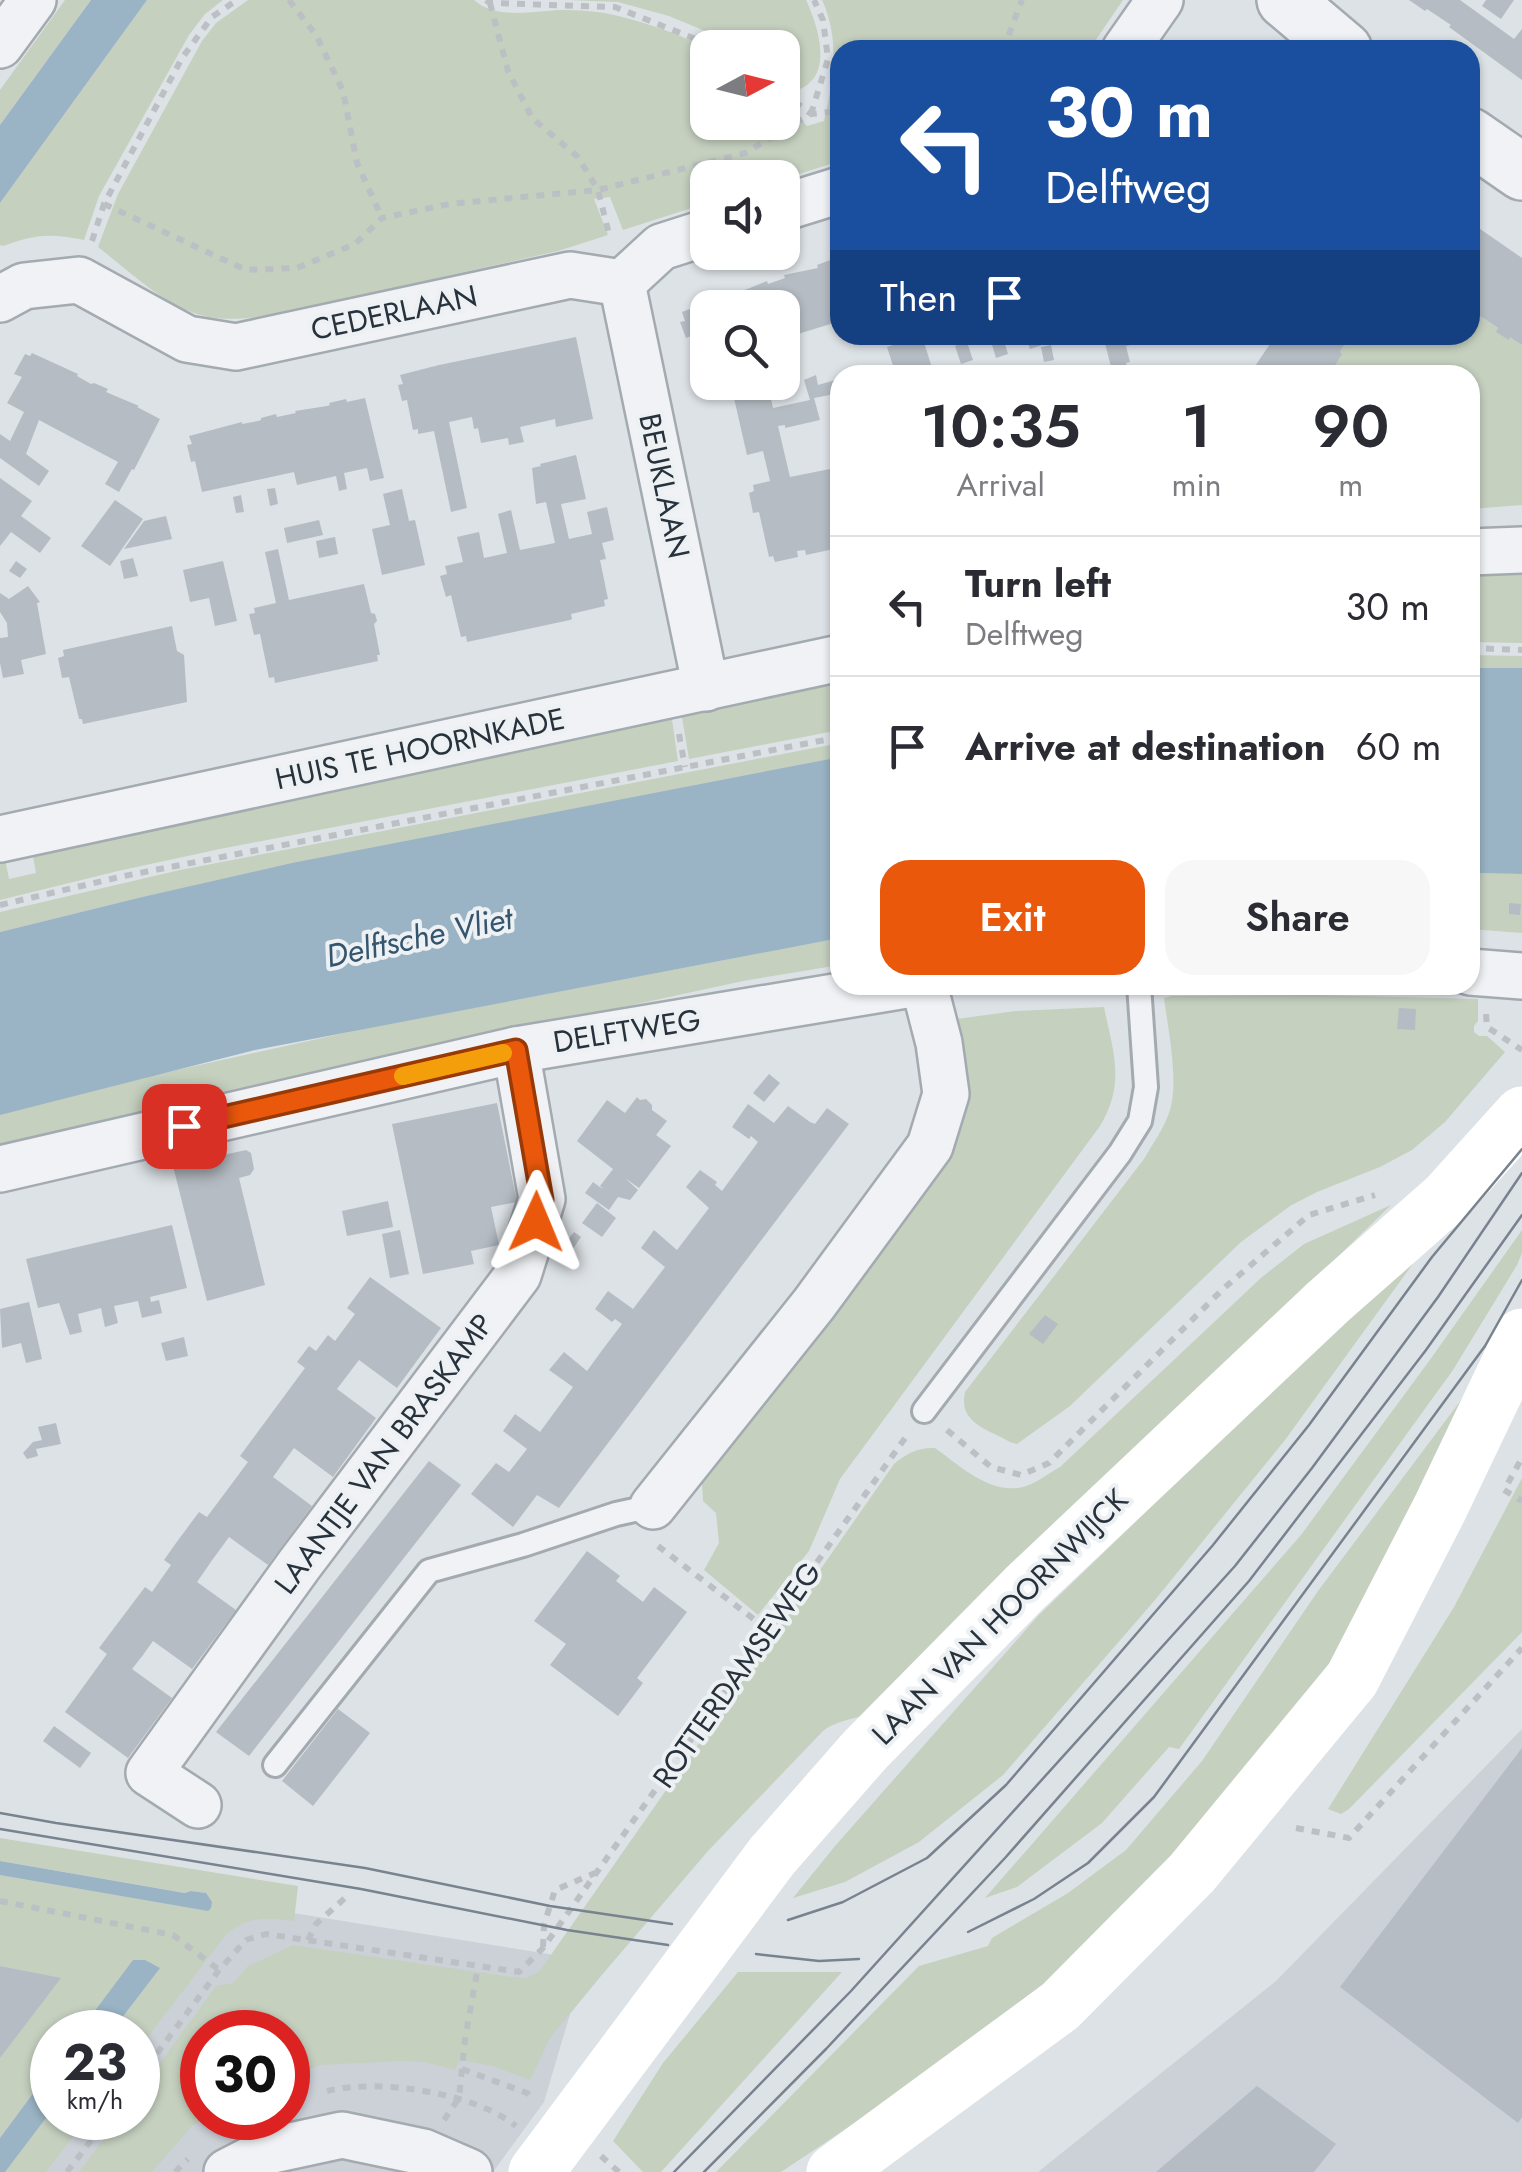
<!DOCTYPE html>
<style>
body{margin:0;font-family:Jost,sans-serif;background:#f7f7f7;color:#2b2b33;height:100vh;display:flex;flex-direction:column;font-size:38px;white-space:nowrap}
*{box-sizing:border-box;margin:0}
p{font-size:32px;color:#7c7c81}
.icon{flex:none;width:55px;height:55px;fill:none;stroke:currentColor;stroke-width:2;stroke-linecap:round;stroke-linejoin:round}
.map{position:relative;flex:1;overflow:hidden}
.drawer{position:absolute;left:830px;top:365px;width:650px;height:630px;display:flex;flex-direction:column;background:#fff;border-radius:30px;box-shadow:0 2px 8px #0004}
.drawer>*{flex:none}
.top-card{position:absolute;left:830px;top:40px;width:650px;height:305px;border-radius:30px;box-shadow:0 2px 8px #0004;background:#1a4fa0;color:#fff;overflow:hidden}
.needle{width:65px;rotate:83deg}
.tools{position:absolute;left:690px;top:30px;display:grid;gap:20px}
.tools a{display:grid;place-items:center;width:110px;height:110px;border-radius:20px;background:#fff;box-shadow:0 2px 8px #0004;font-size:50px}
.speed{position:absolute;left:30px;top:2010px;display:flex;gap:20px;font-size:50px;font-weight:700;text-align:center}
.speed>*{display:grid;place-content:center;width:130px;height:130px;border-radius:50%;background:#fff;box-shadow:0 2px 8px #0004;line-height:1}
.speed small{font-size:25px;font-weight:400}
.speed .limit{border:15px solid #d22;background:#fff;color:#111}
.pin{position:absolute;display:grid;place-items:center;width:85px;height:85px;color:#fff;margin:-42px;border-radius:20px;box-shadow:0 5px 15px #0006}
.me{position:absolute;width:110px;margin:-55px;rotate:1deg;stroke-linejoin:round;filter:drop-shadow(0 0 8px #0008)}
.turn{display:flex;align-items:center;gap:35px;height:210px;padding:0 50px;font-size:45px}
.turn .icon{width:130px;height:130px;stroke-width:2.5}
.turn b{display:block;font-size:70px;line-height:85px}
.then{display:flex;align-items:center;height:95px;padding:0 50px;background:#0003;gap:20px;font-size:38px}
.eta{display:flex;justify-content:space-evenly;align-items:center;height:170px;text-align:center}
.eta b{font-size:60px;font-weight:600;line-height:70px}
.action{display:flex;gap:20px;margin-top:auto;padding:20px 50px}
.action a{flex:1;height:115px;border-radius:30px;background:#ea580c;color:#fff;font-size:40px;font-weight:600;line-height:115px;text-align:center}
.action a+a{background:#f7f7f7;color:#2b2b33}
ul{padding:0;list-style:none}
li{display:flex;align-items:center;gap:30px;height:140px;padding:0 50px;border-top:2px solid #e1e1e2}
li div{flex:1}
li b{display:block;font-size:38px}
li em{font-style:normal}
.map>svg:first-child{display:block}
.built{fill:#ccd1d8;fill-rule:evenodd}
.green{fill:#c5d0bf}
.water{fill:#9ab4c5}
.building{fill:#b5bcc3}
.lines{fill:none;stroke-linecap:round;stroke-linejoin:round}
.service-casing{stroke:#a3aab0;stroke-width:28}
.minor-casing{stroke:#a3aab0;stroke-width:50}
.tertiary-casing{stroke:#a3aab0;stroke-width:60}
.path{stroke:#bcc0c5;stroke-width:6;stroke-dasharray:8 8;stroke-linecap:butt}
.service{stroke:#f0f2f5;stroke-width:22}
.minor{stroke:#f0f2f5;stroke-width:45}
.tertiary{stroke:#f0f2f5;stroke-width:55}
.secondary{stroke:#fff;stroke-width:55}
.tram{stroke:#78838f;stroke-width:2.5}
.route-casing{stroke:#983908;stroke-width:25}
.route{stroke:#ea580c;stroke-width:18}
.slow{stroke:#f59e0b;stroke-width:18}
.labels{text-anchor:middle;stroke-width:8;stroke-linejoin:round;paint-order:stroke}
.street-label{font-size:30px;fill:#28323c;stroke:#edf1f4}
.water-label{font-size:32px;font-style:italic;fill:#34556e;stroke:#edf1f4}
</style>
<div class="map">
<svg width="1522" height="2172" viewBox="0 0 1522 2172">
<rect width="100%" height="100%" fill="#dde2e6"/>
<!-- built -->
<g class="built">
<polygon points="1522,1729 1522,2172 1038,2172 1276,1981"/>
<path d="M 0,1866 L 586,1960 L 544,2102 L 493,2172 L 0,2172 ZM 52,2032 L 138,2032 L 138,2118 L 52,2118 ZM 202,2032 L 288,2032 L 288,2118 L 202,2118 Z"/>
</g>
<!-- green -->
<g class="green">
<polygon points="65,0 91,0 0,125 0,90"/>
<path d="M 147,0 L 223,0 L 205,14 L 189,35 L 99,196 L 84,240 C 51,233 35,234 3,246 L 0,245 L 0,203 Z"/>
<path d="M 248,0 L 474,0 C 498,21 535,10 565,10 C 578,10 591,11 604,13 C 640,20 674,32 707,48 L 708,122 L 782,122 L 783,101 L 807,126 L 824,121 C 834,80 840,39 822,0 L 1123,0 L 1089,50 L 840,50 L 840,161 L 783,179 L 708,178 L 707,203 L 623,230 L 610,197 L 594,199 L 608,235 L 558,251 L 268,316 C 246,318 219,322 197,314 C 160,302 128,270 98,247 L 118,194 L 202,41 L 216,23 Z"/>
<path d="M 570,0 L 806,0 C 818,26 835,77 797,90 L 783,83 L 782,48 L 733,47 L 705,31 L 669,16 L 618,2 Z"/>
<polygon points="1470,309 1522,345 1522,505 1470,509 1470,375 1324,375 1352,335 1470,335"/>
<polygon points="1522,566 1522,643 1470,642 1470,571"/>
<polygon points="1470,655 1522,656 1522,668 1470,668"/>
<polygon points="840,680 840,730 689,759 681,711"/>
<polygon points="671,713 678,761 220,849 118,871 0,900 0,855 4,854 9,879 36,873 32,850"/>
<polygon points="840,743 840,757 138,898 0,932 0,912 180,870"/>
<polygon points="1470,873 1522,874 1522,933 1470,929"/>
<polygon points="840,938 840,965 743,981 411,1053 0,1150 0,1113 136,1079 367,1028"/>
<path d="M 1314,995 L 1478,999 L 1478,1021 L 1474,1026 L 1474,1032 L 1479,1036 L 1487,1036 L 1505,1052 L 1445,1122 L 1412,1150 L 1380,1167 L 1317,1192 L 1290,1206 L 1241,1242 L 1070,1406 L 1017,1444 L 1010,1442 C 987,1429 958,1423 965,1392 L 1144,1159 C 1153,1143 1165,1127 1170,1110 C 1179,1081 1168,1029 1164,998 L 1172,996 Z"/>
<path d="M 1104,1007 C 1113,1052 1126,1083 1100,1126 L 840,1479 L 809,1551 L 758,1615 L 704,1570 L 719,1543 L 716,1513 L 703,1501 L 702,1482 L 943,1153 L 949,1020 L 1016,1011 Z"/>
<path d="M 1391,1205 L 870,1713 C 853,1720 837,1720 823,1731 L 708,1851 L 601,1976 L 550,2038 L 530,2080 L 493,2066 L 460,2060 L 455,2070 L 425,2062 L 402,2061 L 320,2065 L 288,2077 L 288,2032 L 202,2032 L 202,2118 L 207,2118 L 192,2126 L 152,2172 L 79,2172 L 119,2118 L 138,2118 L 138,2093 L 216,1986 L 233,1983 L 247,1967 L 292,1945 L 512,1977 L 525,1978 L 539,1972 L 894,1464 C 905,1454 919,1447 935,1448 C 959,1465 990,1495 1023,1487 C 1035,1484 1049,1473 1060,1467 L 1262,1277 L 1304,1244 Z"/>
<polygon points="1522,1230 1522,1253 1517,1265 1453,1370 1179,1749 1169,1747 1102,1823 1017,1887 985,1898 1301,1535 1432,1357"/>
<polygon points="1436,1232 1285,1440 1155,1600 1003,1775 919,1842 845,1882 793,1898 835,1846 1038,1616"/>
<polygon points="1491,1360 1307,1707 1202,1837 1015,2011 871,2112 781,2172 716,2172 919,1966 988,1946 992,1938 1068,1893 1126,1850 1202,1761 1318,1591"/>
<polygon points="1522,1478 1522,1632 1349,1809 1341,1814 1328,1809 1454,1607"/>
<path d="M 0,1838 L 298,1886 L 294,1921 C 267,1917 246,1916 225,1936 L 138,2050 L 138,2032 L 111,2032 L 159,1969 L 133,1960 L 79,2032 L 52,2032 L 52,2068 L 0,2138 L 0,2058 L 60,1978 L 0,1966 L 0,1875 L 208,1911 L 212,1903 L 205,1893 L 191,1891 L 186,1893 L 0,1861 Z"/>
<polygon points="738,1972 842,1972 661,2172 643,2172 613,2141 663,2063"/>
<polygon points="52,2110 52,2118 87,2118 46,2172 5,2172"/>
</g>
<!-- water -->
<g class="water">
<polygon points="91,0 147,0 0,203 0,125"/>
<polygon points="1470,668 1522,668 1522,874 1470,873"/>
<polygon points="840,757 840,938 255,1050 0,1115 0,932 138,898 292,863"/>
<polygon points="0,1861 185,1893 191,1891 206,1893 212,1902 211,1908 208,1911 0,1875"/>
<polygon points="133,1960 145,1960 160,1968 111,2032 79,2032"/>
<polygon points="52,2068 52,2110 5,2172 0,2172 0,2138"/>
</g>
<!-- building -->
<g class="building">
<polygon points="1409,0 1460,0 1514,39 1522,29 1522,80 1449,27 1451,25 1427,9 1425,11"/>
<polygon points="1486,0 1514,0 1501,19 1482,6"/>
<polygon points="1470,222 1522,258 1522,345 1510,337 1509,340 1496,332 1498,328 1480,316 1478,319 1470,314"/>
<polygon points="833,259 834,263 840,261 840,321 782,339 782,308 708,308 708,362 699,365 691,336 686,338 680,322 685,321 682,312 734,292 735,294 767,281 768,284 785,278 784,275 818,268 817,265"/>
<polygon points="998,335 1002,335 1008,354 996,358 990,338"/>
<polygon points="1025,335 1038,335 1042,345 1030,349"/>
<polygon points="1103,335 1168,335 1168,337 1126,346 1130,362 1126,363 1129,375 1113,375"/>
<polygon points="1276,335 1351,335 1340,352 1342,354 1334,367 1331,365 1324,375 1249,375"/>
<polygon points="922,336 933,371 944,368 946,375 896,375 887,347"/>
<polygon points="576,337 593,419 556,427 555,419 520,427 524,442 509,445 508,438 481,443 478,428 474,429 472,417 449,422 467,508 451,512 434,431 418,434 418,429 413,430 407,400 402,401 398,385 403,384 400,375 439,365"/>
<polygon points="967,342 973,360 961,364 955,346"/>
<polygon points="1051,345 1054,360 1044,362 1041,347"/>
<polygon points="32,353 78,374 77,376 91,384 94,383 108,389 106,392 139,406 137,407 160,419 134,470 132,469 119,492 105,484 118,462 39,420 26,454 49,471 39,486 0,458 0,434 10,441 24,412 7,403 22,377 14,374 25,354 30,356"/>
<polygon points="816,375 818,385 839,379 840,382 840,393 814,398 820,420 785,428 785,425 778,426 790,477 840,467 840,542 833,544 834,549 806,555 805,550 797,551 798,557 775,562 773,556 769,557 759,512 753,513 749,493 754,491 753,485 770,481 763,451 747,455 731,385 767,382 773,408 810,400 804,380"/>
<polygon points="365,398 384,478 370,481 367,468 344,473 347,489 339,491 336,476 297,485 294,472 202,492 195,461 191,462 187,445 192,444 189,436 242,422 242,424 258,421 261,420 261,418 276,414 277,417 296,413 295,411 327,406 330,405 329,403 346,399 347,402"/>
<polygon points="576,455 586,499 561,504 569,539 592,534 587,512 607,507 614,540 602,543 606,559 600,560 608,599 604,600 605,606 571,614 572,619 570,620 467,642 466,636 461,637 451,595 446,597 440,576 447,574 445,566 463,562 457,537 479,532 484,558 507,553 498,514 511,510 520,550 555,543 546,502 536,504 532,468 541,466 540,464"/>
<polygon points="0,478 32,501 21,516 51,538 40,553 11,532 0,546"/>
<polygon points="275,488 278,504 270,506 267,489"/>
<polygon points="402,489 409,521 415,520 425,565 382,575 372,529 390,525 383,494"/>
<polygon points="241,495 244,512 236,513 233,497"/>
<polygon points="115,500 143,519 110,566 81,546"/>
<polygon points="166,516 172,539 124,549 144,521"/>
<polygon points="319,520 323,535 287,543 284,528"/>
<polygon points="335,537 338,554 319,558 316,541"/>
<polygon points="278,549 289,600 364,584 371,613 375,614 377,621 374,624 380,655 377,655 378,661 275,683 274,677 269,678 260,634 254,635 249,614 255,613 254,608 276,603 265,552"/>
<polygon points="133,558 138,576 124,579 120,561"/>
<polygon points="16,561 27,569 20,578 9,571"/>
<polygon points="223,561 237,621 215,626 209,598 190,602 183,570"/>
<polygon points="28,586 40,602 37,603 46,654 21,660 24,674 3,678 0,663 0,638 8,637 7,623 0,612 0,593 9,599"/>
<polygon points="172,626 177,651 184,655 187,702 83,724 82,719 79,719 69,677 62,678 58,658 64,656 63,650"/>
<polygon points="1509,903 1521,904 1520,915 1509,914"/>
<polygon points="1399,1008 1416,1009 1415,1030 1397,1029"/>
<polygon points="769,1074 780,1083 764,1102 753,1093"/>
<polygon points="637,1097 640,1100 646,1099 652,1105 652,1110 667,1121 656,1135 671,1146 639,1188 625,1178 638,1190 630,1200 618,1197 609,1210 585,1193 593,1182 604,1190 600,1186 613,1169 577,1141 607,1100 625,1113"/>
<polygon points="497,1103 517,1202 491,1207 499,1245 471,1251 474,1264 423,1274 392,1124"/>
<polygon points="748,1104 774,1123 788,1106 810,1122 815,1124 827,1108 849,1124 559,1508 537,1495 513,1527 471,1494 496,1463 509,1472 527,1449 503,1431 515,1414 540,1432 573,1387 549,1370 564,1352 587,1371 603,1349 622,1324 615,1319 612,1322 595,1309 608,1291 633,1309 665,1267 641,1248 654,1230 677,1250 709,1208 686,1187 700,1170 717,1182 715,1185 722,1191 758,1142 751,1136 749,1139 732,1127"/>
<polygon points="246,1150 251,1153 254,1169 250,1175 239,1178 265,1285 207,1301 173,1166"/>
<polygon points="388,1201 393,1227 347,1236 342,1211"/>
<polygon points="597,1203 616,1218 602,1237 582,1223"/>
<polygon points="172,1225 187,1288 150,1297 151,1302 159,1300 162,1313 142,1318 138,1301 114,1306 118,1323 105,1327 101,1308 78,1314 82,1332 70,1335 59,1303 38,1308 26,1259"/>
<polygon points="400,1230 409,1274 390,1278 382,1234"/>
<polygon points="574,1232 581,1237 566,1259 558,1253"/>
<polygon points="370,1277 441,1328 397,1388 359,1360 337,1389 376,1418 333,1477 294,1448 283,1463 273,1477 312,1506 268,1565 229,1537 213,1559 197,1582 236,1610 192,1669 153,1641 143,1655 132,1669 172,1698 128,1758 65,1712 107,1654 99,1648 145,1587 152,1592 171,1565 164,1560 176,1543 199,1512 207,1517 248,1462 240,1456 305,1368 297,1362 309,1346 316,1351 328,1335 335,1341 355,1314 347,1308"/>
<polygon points="29,1302 42,1359 26,1363 21,1343 2,1348 0,1309"/>
<polygon points="1045,1315 1058,1324 1043,1344 1029,1334"/>
<polygon points="184,1337 188,1356 166,1361 161,1343"/>
<polygon points="56,1423 61,1444 36,1449 38,1456 27,1459 23,1453 33,1442 42,1440 38,1427"/>
<polygon points="429,1461 461,1485 249,1756 216,1732"/>
<polygon points="587,1551 620,1576 616,1581 643,1602 654,1587 687,1612 637,1678 643,1683 618,1716 550,1665 566,1644 534,1621"/>
<polygon points="338,1709 370,1733 313,1806 282,1781"/>
<polygon points="54,1726 91,1753 80,1768 43,1741"/>
<polygon points="1522,1748 1522,2117 1518,2123 1340,1987"/>
<polygon points="0,1966 61,1978 0,2058"/>
<polygon points="1257,2086 1336,2144 1314,2172 1156,2172"/>
</g>
<g class="lines">
<defs>
<g id="service">
<polyline points="924,1411 1120,1153 1140,1121 1146,1087 1139,985"/>
<polyline points="275,1765 429,1571 523,1545 616,1514 653,1506"/>
</g>
<g id="minor">
<polyline points="0,45 33,0"/>
<polyline points="1125,50 1160,0"/>
<polyline points="782,208 840,190"/>
<polyline points="622,283 706,688"/>
<polyline points="622,283 661,247 708,232"/>
<polyline points="0,299 24,286 79,280 187,339 236,347 570,275 622,283"/>
<polyline points="1470,552 1522,550"/>
<polyline points="0,839 840,658"/>
<polyline points="1470,972 1522,976"/>
<polyline points="0,1169 516,1050 906,985"/>
<polyline points="653,1506 814,1304 930,1146 946,1094 939,1043 924,985"/>
<polyline points="198,1805 149,1773 299,1565 518,1275 542,1199 516,1050"/>
<polyline points="227,2172 268,2151 342,2135 423,2152 469,2172"/>
</g>
<g id="tertiary">
<polyline points="1285,0 1344,50"/>
<polyline points="1470,136 1522,172"/>
</g>
</defs>
<!-- service casing -->
<use href="#service" class="service-casing"/>
<!-- minor casing -->
<use href="#minor" class="minor-casing"/>
<!-- tertiary casing -->
<use href="#tertiary" class="tertiary-casing"/>
<!-- path -->
<g class="path">
<polyline points="289,0 316,35 343,91 357,163 382,218"/>
<polyline points="486,0 490,3 615,7 718,48"/>
<polyline points="490,3 508,71 532,118 578,157 598,190 610,238"/>
<polyline points="1003,50 1022,0"/>
<polyline points="782,92 811,114"/>
<polyline points="811,114 828,59 823,20 814,0"/>
<polyline points="104,204 246,270 297,268 355,244 382,218 449,204 598,190 745,153 811,114 840,111"/>
<polyline points="92,241 104,204 182,58 212,17 237,0"/>
<polyline points="1470,648 1522,650"/>
<polyline points="679,734 685,767"/>
<polyline points="0,905 124,876 840,737"/>
<polyline points="1486,1014 1487,1027 1522,1050"/>
<polyline points="947,1430 991,1467 1021,1475 1049,1463 1223,1289 1309,1215 1375,1195"/>
<polyline points="1508,1483 1522,1458"/>
<polyline points="1504,1490 1522,1501"/>
<polyline points="658,1546 768,1630"/>
<polyline points="1296,1828 1349,1838 1522,1648"/>
<polyline points="0,1901 173,1935 219,1970"/>
<polyline points="308,1940 316,1924 345,1898"/>
<polyline points="543,1947 544,1925 555,1890 595,1873"/>
<polyline points="462,2069 527,2093 534,2100"/>
<polyline points="138,2079 219,1970 246,1940 266,1934 519,1972 543,1948 908,1434"/>
<path d="M 327,2091 C 379,2078 475,2093 516,2126"/>
<polyline points="444,2120 459,2098 465,2039 478,1967"/>
<polyline points="601,2156 619,2172"/>
<polyline points="67,2172 108,2118"/>
<polyline points="175,2172 188,2159"/>
</g>
<!-- service -->
<use href="#service" class="service"/>
<!-- minor -->
<use href="#minor" class="minor"/>
<!-- tertiary -->
<use href="#tertiary" class="tertiary"/>
<!-- secondary -->
<g class="secondary">
<polyline points="536,2172 772,1856 866,1749 1025,1588 1328,1302 1447,1197 1522,1114"/>
<polyline points="834,2172 1060,2006 1192,1873 1352,1679 1440,1508 1522,1336"/>
</g>
<!-- tram -->
<g class="tram">
<polyline points="0,1813 56,1823 365,1868 550,1906 672,1924"/>
<polyline points="0,1829 361,1889 567,1930 668,1945"/>
<polyline points="788,1920 843,1902 927,1858 1006,1785 1213,1545 1309,1425 1432,1257 1522,1149"/>
<polyline points="968,1932 1034,1899 1088,1863 1154,1797 1485,1346 1522,1280"/>
<polyline points="756,1954 819,1961 859,1959"/>
<polyline points="674,2172 851,1991 1235,1566 1312,1468 1438,1297 1522,1173"/>
<polyline points="704,2172 826,2049 1005,1858 1249,1581 1426,1350 1522,1215"/>
</g>
</g>
<g class="lines">
<defs>
<polyline id="route" points="184,1126 516,1050 542,1200 536,1222"/>
</defs>
<!-- route casing -->
<use href="#route" class="route-casing"/>
<!-- route -->
<use href="#route" class="route"/>
<!-- slow -->
<polyline class="slow" points="403,1076 503,1053"/>
</g>
<g class="labels">
<!-- street labels -->
<g class="street-label">
<text transform="translate(394 313) rotate(-12)" y="10">CEDERLAAN</text>
<text transform="translate(664 486) rotate(78)" y="10">BEUKLAAN</text>
<text transform="translate(420 749) rotate(-12)" y="10">HUIS TE HOORNKADE</text>
<text transform="translate(627 1031) rotate(-9)" y="10">DELFTWEG</text>
<text transform="translate(384 1454) rotate(-53)" y="10">LAANTJE VAN BRASKAMP</text>
<text transform="translate(1000 1617) rotate(-45)" y="10">LAAN VAN HOORNWIJCK</text>
<text transform="translate(737 1675) rotate(-55)" y="10">ROTTERDAMSEWEG</text>
</g>
<!-- water labels -->
<g class="water-label">
<text transform="translate(419 937) rotate(-12)" y="11">Delftsche Vliet</text>
</g>
</g>
</svg>
<div class="tools">
<a><svg class="needle" viewBox="-14 -14 28 28"><path d="M0-13l5 13h-10z" fill="#e53935"/><path d="M0 13l5-13h-10z" fill="#7c7c81"/></svg></a>
<a><svg class="icon" aria-label="sound" viewBox="0 0 24 24"><path d="M4 9h4l5-4v14l-5-4H4zM17 9q2 3 0 6"/></svg></a>
<a><svg class="icon" aria-label="search" viewBox="0 0 24 24"><circle cx="10" cy="10" r="6"/><path d="M15 15l6 6"/></svg></a>
</div>
<div class="speed"><div>23<small>km/h</small></div><div class="limit">30</div></div>
<div class="pin" style="left:184px;top:1126px;background:#d93025"><svg class="icon" aria-label="arrive" viewBox="0 0 24 24"><path d="M6 21V4h12l-3 4 3 4H6"/></svg></div>
<svg class="me" style="left:536px;top:1222px" viewBox="-20 -20 40 40"><path d="M0-17L14 15 0 8-14 15z" fill="#ea580c" stroke="#fff" stroke-width="4"/></svg>
<div class="top-card">
<div class="turn"><svg class="icon" aria-label="left" viewBox="0 0 24 24"><path d="M17 20v-9H6M10 6l-5 5 5 5"/></svg><div><b>30 m</b>Delftweg</div></div>
<div class="then">Then<svg class="icon" aria-label="arrive" viewBox="0 0 24 24"><path d="M6 21V4h12l-3 4 3 4H6"/></svg></div>
</div>
<section class="drawer">
<div class="eta">
<div><b>10:35</b><p>Arrival</p></div>
<div><b>1</b><p>min</p></div>
<div><b>90</b><p>m</p></div>
</div>
<ul>
<li><svg class="icon" aria-label="left" viewBox="0 0 24 24"><path d="M17 20v-9H6M10 6l-5 5 5 5"/></svg><div><b>Turn left</b><p>Delftweg</p></div><em>30 m</em></li>
<li><svg class="icon" aria-label="arrive" viewBox="0 0 24 24"><path d="M6 21V4h12l-3 4 3 4H6"/></svg><div><b>Arrive at destination</b></div><em>60 m</em></li>
</ul>
<div class="action"><a>Exit</a><a>Share</a></div>
</section>
</div>
